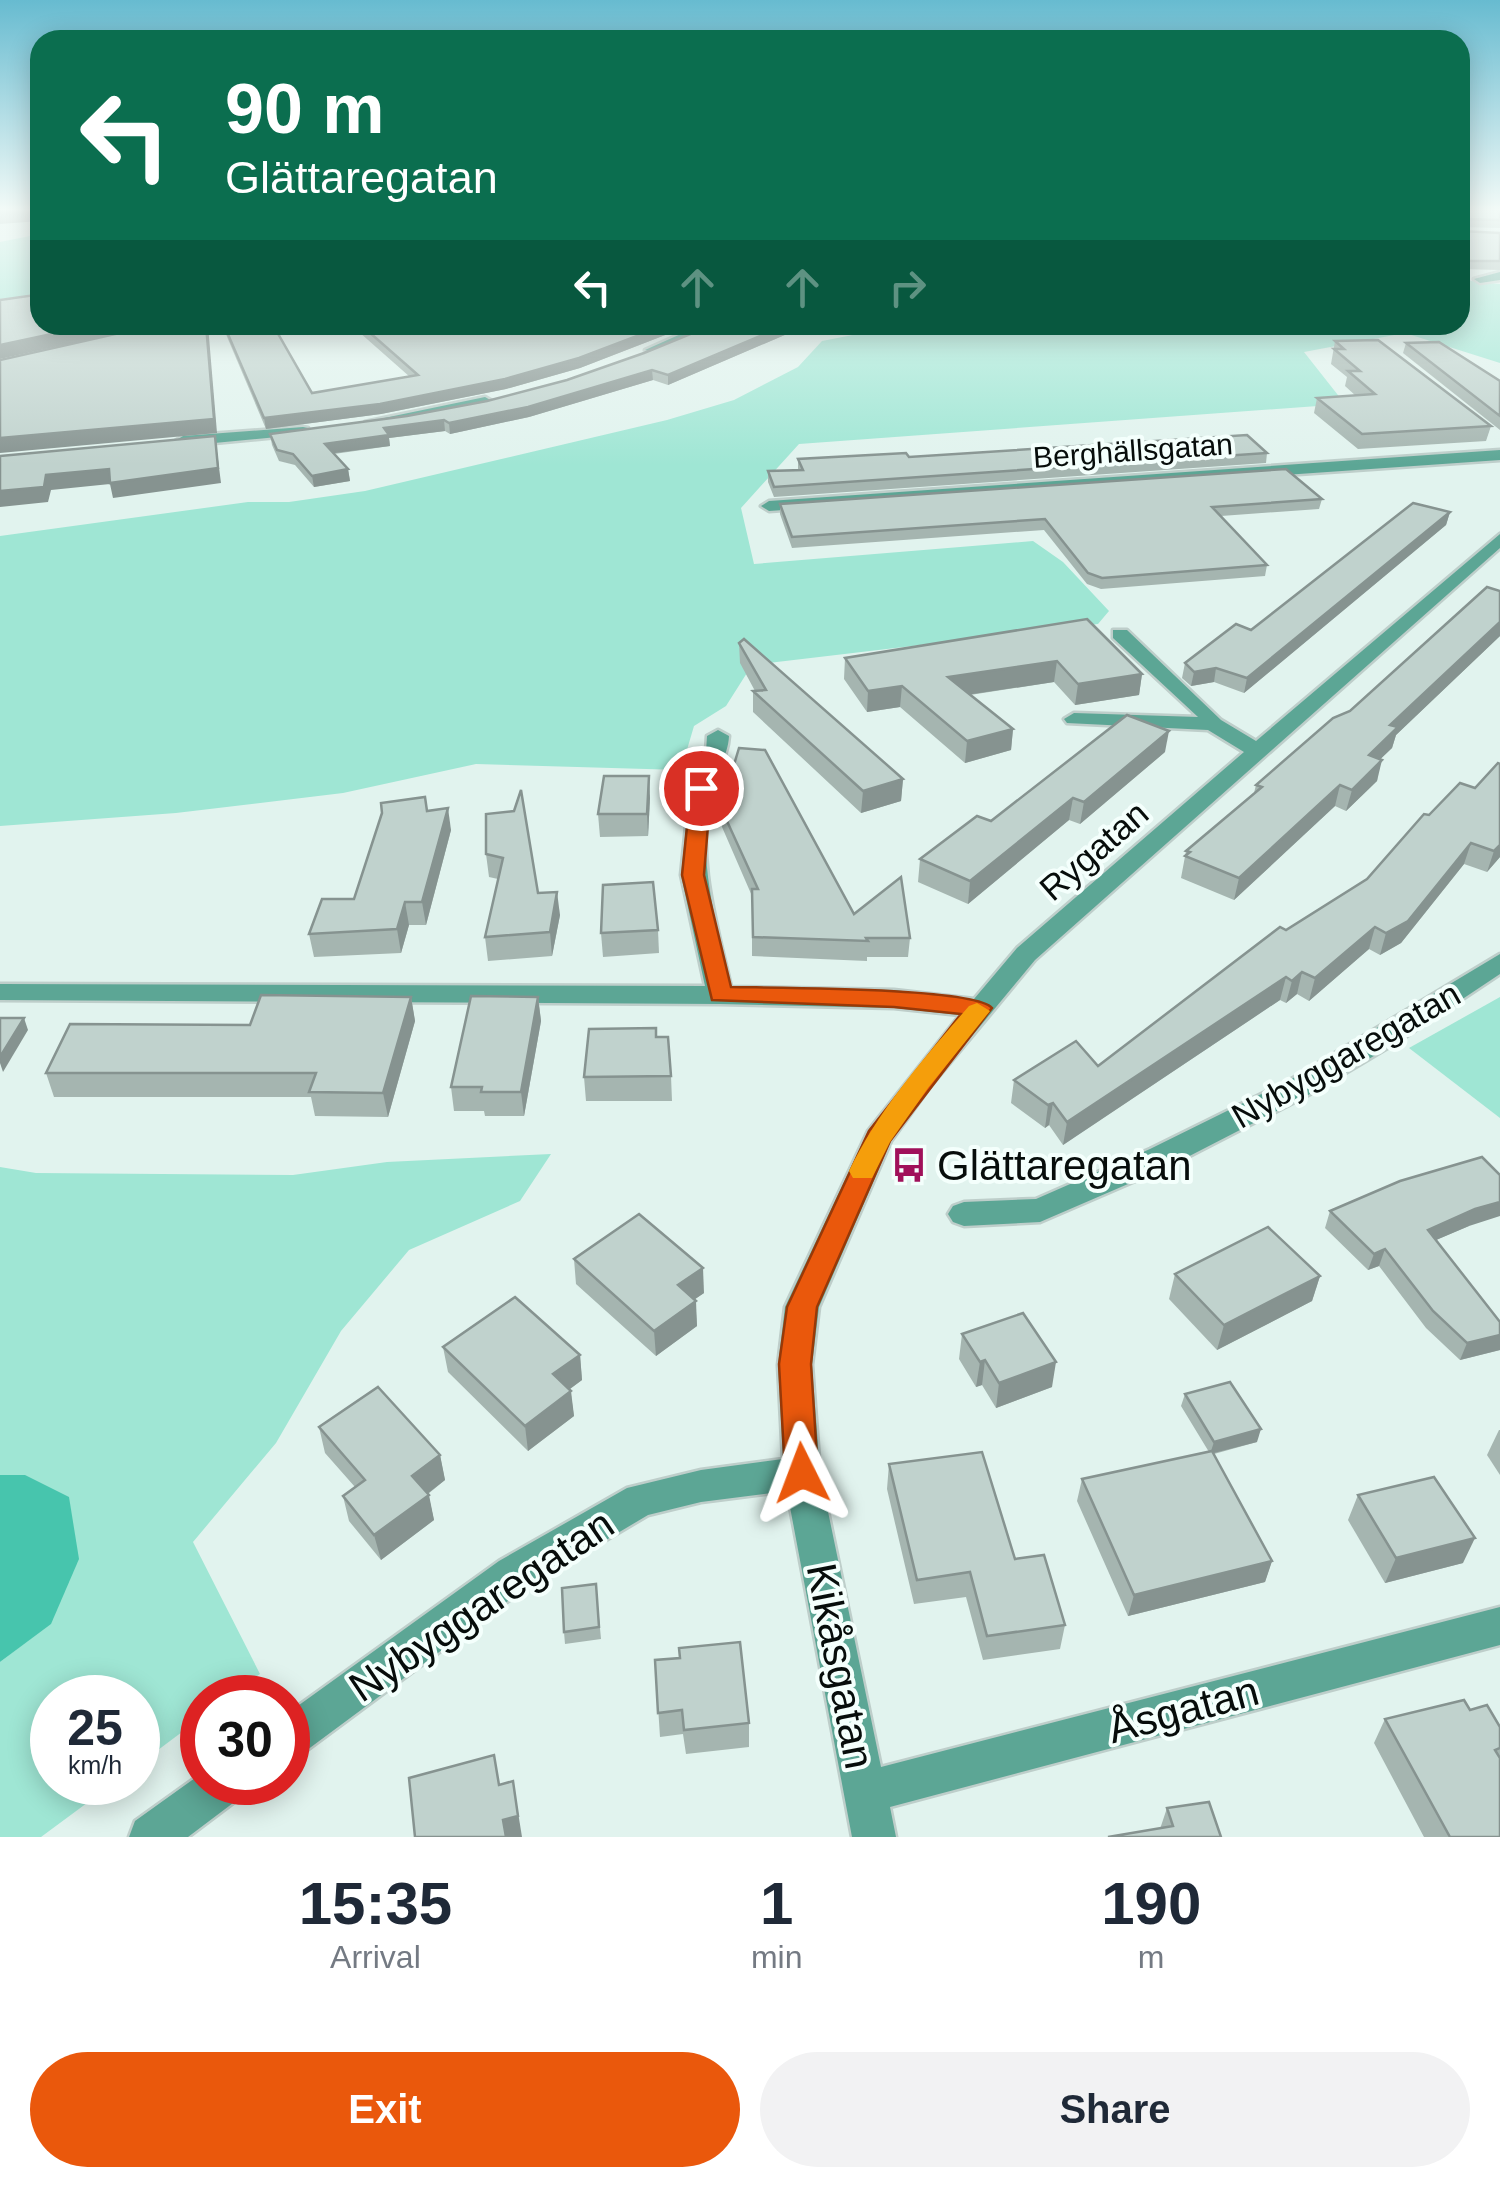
<!DOCTYPE html>
<meta charset="utf-8">
<style>
body{margin:0;font-family:Helvetica,sans-serif;background:#f2f2f3;color:#1f2937;height:100vh;display:flex;flex-direction:column;font-size:38px;white-space:nowrap}
*{box-sizing:border-box;margin:0}
p{font-size:32px;color:#747a83}
.icon{flex:none;width:55px;height:55px;fill:none;stroke:currentColor;stroke-width:2;stroke-linecap:round;stroke-linejoin:round}
.map{position:relative;height:1837px;overflow:hidden}
.panel{display:flex;flex-direction:column;background:#fff;flex:1}
.panel>*{flex:none}
.banner{position:absolute;left:30px;top:30px;width:1440px;height:305px;border-radius:30px;box-shadow:0 5px 25px #0003;background:#0b6e4f;color:#fff;overflow:hidden}
.speed{position:absolute;left:30px;top:1675px;display:flex;gap:20px;font-size:50px;font-weight:700;text-align:center}
.speed>*{display:grid;place-content:center;width:130px;height:130px;border-radius:50%;background:#fff;box-shadow:0 5px 25px #0003;line-height:1}
.speed small{font-size:25px;font-weight:400}
.speed .limit{border:15px solid #d22;background:#fff;color:#111}
.pin{position:absolute;display:grid;place-items:center;width:85px;height:85px;color:#fff;margin:-42px;border:5px solid #fff;border-radius:50%;box-shadow:0 2px 10px #0007}
.me{position:absolute;width:110px;margin:-55px;rotate:357deg;stroke-linejoin:round;filter:drop-shadow(0 0 8px #0008)}
.turn{display:flex;align-items:center;gap:35px;height:210px;padding:0 30px;font-size:45px}
.turn .icon{width:130px;height:130px;stroke-width:2.5}
.turn b{display:block;font-size:70px;line-height:85px}
.lanes{display:flex;align-items:center;height:95px;padding:0 30px;background:#0003;justify-content:center;gap:50px;direction:ltr}
.lanes .off{opacity:.35}
.eta{display:flex;justify-content:space-evenly;align-items:center;height:170px;text-align:center}
.eta b{font-size:60px;font-weight:700;line-height:70px}
.primary-button{display:flex;gap:20px;margin-top:auto;padding:20px 30px}
.primary-button a{flex:1;height:115px;border-radius:60px;background:#ea580c;color:#fff;font-size:40px;font-weight:700;line-height:115px;text-align:center}
.primary-button a+a{background:#f2f2f3;color:#1f2937}
.map>svg:first-child{display:block}
.green{fill:#9fe6d4}
.water{fill:#47c5ad}
.lines{fill:none;stroke-linecap:round;stroke-linejoin:round}
.minor-casing{stroke:#bececa;stroke-width:5}
.minor{fill:#5ca695;fill-rule:evenodd}
.wall{fill:#a5b5b0}
.shaded-wall{fill:#869390}
.building{fill:#c0d2cd;stroke:#869390;stroke-width:2.5}
.route{fill:#ea580c;stroke:#983908;stroke-width:2.5}
.slow{fill:#f59e0b}
.labels{text-anchor:middle;stroke-width:8;stroke-linejoin:round;paint-order:stroke}
.far-street-label{font-size:30px;fill:#070d0b;stroke:#f4fffc}
.street-label{font-size:35px;fill:#070d0b;stroke:#f4fffc}
.near-poi-label{font-size:42px;fill:#070d0b;stroke:#f4fffc;text-anchor:start}
.near-street-label{font-size:42px;fill:#070d0b;stroke:#f4fffc}
</style>
<div class="map">
<svg width="1500" height="1837" viewBox="0 0 1500 1837">
<rect width="100%" height="100%" fill="#e1f3ee"/>
<!-- green -->
<g class="green">
<polygon points="40,234 40,295 0,299 0,242"/>
<polygon points="1460,273 1471,281 1500,284 1500,363 1405,333 1304,352 1345,404 799,444 741,508 754,564 1033,541 1063,562 1109,611 1098,624 752,665 726,706 694,726 681,770 476,764 343,793 176,813 0,826 0,536 248,502 289,502 365,491 667,420 734,400 798,367 822,341 904,325 1460,325"/>
<polygon points="1500,997 1500,1118 1409,1048"/>
<polygon points="551,1154 520,1201 409,1250 341,1331 276,1443 193,1542 260,1674 228,1697 202,1698 202,1717 138,1765 138,1698 52,1698 52,1782 114,1783 41,1837 0,1837 0,1662 51,1623 25,1475 0,1475 0,1167 36,1173 293,1175 387,1162"/>
</g>
<!-- water -->
<polygon class="water" points="0,1475 25,1475 69,1497 79,1559 51,1624 0,1662"/>
<g class="lines">
<defs>
<g id="minor">
<polygon points="1500,272 1500,280 1480,283 1474,279"/>
<polygon points="701,325 718,325 657,353 645,350"/>
<polygon points="485,397 492,401 490,404 372,426 365,422"/>
<polygon points="303,427 308,428 308,434 183,446 175,441 183,436"/>
<polygon points="1500,450 1500,460 769,511 761,506 769,501"/>
<path d="M 1500,534 L 1500,548 L 1035,960 L 929,1088 L 891,1141 L 819,1307 L 812,1365 L 820,1473 L 881,1767 L 1500,1607 L 1500,1645 L 890,1807 L 896,1837 L 852,1837 L 787,1491 L 701,1502 L 648,1515 L 527,1587 L 303,1753 L 288,1759 L 288,1713 L 499,1561 L 627,1488 L 701,1470 L 783,1459 L 778,1365 L 785,1307 L 868,1131 L 960,1015 L 894,1008 L 720,1004 L 0,1000 L 0,984 L 705,986 L 681,875 L 690,788 L 706,752 L 707,736 L 718,730 L 729,736 C 728,756 717,769 712,787 C 695,854 716,922 731,987 L 894,990 L 974,999 L 1017,948 L 1244,752 L 1208,730 L 1067,723 L 1064,719 L 1074,713 L 1198,717 L 1113,638 L 1113,630 L 1127,630 L 1221,720 L 1256,741 Z"/>
<polygon points="1500,954 1500,974 1404,1038 1310,1094 1172,1165 1040,1222 964,1226 953,1222 948,1214 953,1206 964,1202 1036,1199 1150,1149 1290,1080"/>
<polygon points="202,1773 202,1782 247,1782 241,1797 188,1837 129,1837 135,1821"/>
</g>
</defs>
<!-- minor casing -->
<use href="#minor" class="minor-casing"/>
<!-- minor -->
<use href="#minor" class="minor"/>
</g>
<!-- wall -->
<g class="wall">
<polygon points="1460,208 1500,208 1500,228 1460,227"/>
<polygon points="1460,231 1500,233 1500,270 1460,269"/>
<polygon points="222,325 299,325 276,331 312,393 410,377 359,332 339,325 691,325 580,368 506,389 381,414 266,429"/>
<polygon points="708,325 808,325 668,385 653,380 529,417 450,434 445,431 389,438 390,446 334,454 348,469 350,481 314,487 295,465 279,461 272,445 270,434 407,416 487,401 567,380 644,353 703,329"/>
<polygon points="1335,341 1491,426 1486,441 1358,449 1314,413 1317,398 1356,396 1345,386 1347,377 1331,364"/>
<polygon points="1406,343 1500,381 1500,430 1403,353"/>
<polygon points="1267,453 1266,463 774,497 768,482 768,471 798,470 798,459"/>
<polygon points="1322,499 1319,509 1221,516 1267,565 1265,576 1101,589 1087,584 1044,530 792,548 780,514 780,504"/>
<polygon points="1450,512 1446,525 1244,693 1214,682 1191,686 1182,678 1185,663 1251,630"/>
<polygon points="1500,591 1500,636 1396,735 1392,748 1380,759 1377,781 1346,811 1335,806 1234,900 1181,878 1186,851 1254,793 1256,785"/>
<polygon points="1087,619 1142,674 1139,695 1075,705 1054,682 970,695 1013,729 1011,750 965,763 900,707 867,712 844,679 845,658"/>
<polygon points="739,643 903,779 901,801 861,813 753,712 753,691 755,691 740,663"/>
<polygon points="1165,752 1080,824 1069,820 968,904 918,882 920,859 991,821"/>
<polygon points="1500,764 1500,857 1487,872 1464,864 1401,943 1380,955 1369,949 1309,1001 1297,994 1286,1003 1280,1000 1063,1145 1049,1125 1045,1128 1011,1103 1014,1080 1098,1066 1286,930 1367,879 1429,815 1475,788"/>
<polygon points="650,798 648,836 600,837 598,814"/>
<polygon points="721,808 854,914 910,938 908,957 867,957 867,961 752,956 752,896 722,827"/>
<polygon points="427,811 451,830 426,925 409,925 401,953 314,957 309,934 354,899"/>
<polygon points="486,814 538,893 560,915 552,956 488,961 485,937 498,879 489,877 486,854"/>
<polygon points="658,930 659,953 603,957 601,933"/>
<polygon points="411,997 415,1021 388,1117 315,1116 311,1097 54,1097 46,1073 250,1025"/>
<polygon points="538,997 541,1021 524,1116 485,1116 484,1111 454,1111 451,1087"/>
<polygon points="656,1028 657,1037 671,1076 672,1101 586,1101 584,1077"/>
<polygon points="1330,1211 1469,1226 1436,1240 1500,1322 1500,1350 1460,1360 1426,1328 1379,1266 1368,1270 1325,1228"/>
<polygon points="574,1259 704,1293 695,1299 697,1326 656,1356 576,1284"/>
<polygon points="1175,1274 1320,1276 1312,1301 1217,1350 1169,1299"/>
<polygon points="962,1334 1052,1387 996,1408 982,1385 976,1387 959,1359"/>
<polygon points="443,1347 580,1355 582,1380 570,1389 574,1416 528,1451 448,1372"/>
<polygon points="1185,1394 1257,1442 1214,1454 1272,1561 1265,1582 1128,1616 1077,1501 1082,1479 1209,1452 1181,1406"/>
<polygon points="319,1427 440,1455 445,1480 428,1494 434,1520 381,1560 349,1521 343,1496 355,1487 325,1453"/>
<polygon points="1499,1430 1500,1430 1500,1475 1487,1455"/>
<polygon points="889,1464 1015,1559 1065,1625 1060,1649 983,1660 966,1597 914,1604 887,1489"/>
<polygon points="1358,1495 1463,1563 1385,1583 1348,1520"/>
<polygon points="596,1584 601,1639 565,1644 564,1632"/>
<polygon points="655,1660 749,1723 749,1747 686,1754 683,1734 660,1737"/>
<polygon points="1470,1710 1500,1727 1500,1837 1424,1837 1374,1743 1385,1719"/>
<polygon points="1167,1808 1221,1837 1160,1829"/>
</g>
<!-- shaded-wall -->
<g class="shaded-wall">
<polygon points="40,208 40,221 0,224 0,212"/>
<polygon points="94,325 155,325 0,359 0,345"/>
<polygon points="206,325 208,325 217,433 0,453 0,438"/>
<polygon points="272,325 299,325 273,332"/>
<polygon points="666,325 691,325 580,368 506,389 381,414 266,429 264,418"/>
<polygon points="786,325 808,325 668,385 668,375"/>
<polygon points="652,370 653,380 529,417 450,434 449,423"/>
<polygon points="444,420 445,431 389,438 390,446 327,454 325,444 384,428"/>
<polygon points="215,436 221,483 113,498 110,484 51,490 48,502 0,507 0,491 46,475"/>
<polygon points="348,469 350,481 314,487 312,476"/>
<polygon points="1450,512 1446,525 1244,693 1247,678"/>
<polygon points="1500,622 1500,636 1396,735 1392,748 1363,776 1369,755 1390,725"/>
<polygon points="1057,661 1054,682 946,698 948,677"/>
<polygon points="1216,668 1214,682 1191,686 1194,672"/>
<polygon points="1142,674 1139,695 1075,705 1078,684"/>
<polygon points="902,686 900,707 867,712 868,691"/>
<polygon points="1013,729 1011,750 965,763 967,741"/>
<polygon points="1169,731 1165,752 1080,824 1084,802"/>
<polygon points="1382,760 1377,781 1346,811 1352,790"/>
<polygon points="649,776 650,798 648,836 647,814"/>
<polygon points="903,779 901,801 861,813 863,791"/>
<polygon points="1340,785 1335,806 1234,900 1239,878"/>
<polygon points="1073,798 1069,820 968,904 970,881"/>
<polygon points="448,808 451,830 426,925 422,902"/>
<polygon points="1471,843 1464,864 1401,943 1380,955 1386,933"/>
<polygon points="1500,845 1500,857 1487,872 1494,851"/>
<polygon points="557,892 560,915 552,956 550,932"/>
<polygon points="405,902 409,925 401,953 397,929"/>
<polygon points="1375,927 1369,949 1309,1001 1315,978"/>
<polygon points="1302,972 1297,994 1286,1003 1292,981"/>
<polygon points="1286,977 1280,1000 1063,1145 1067,1122"/>
<polygon points="411,997 415,1021 388,1117 383,1093"/>
<polygon points="538,997 541,1021 524,1116 521,1092"/>
<polygon points="24,1018 28,1030 3,1072 0,1063 0,1057"/>
<polygon points="1053,1103 1049,1125 1045,1128 1048,1105"/>
<polygon points="1500,1202 1500,1216 1469,1226 1422,1246 1428,1230 1475,1209"/>
<polygon points="1385,1249 1379,1266 1368,1270 1374,1254"/>
<polygon points="703,1268 704,1293 679,1310 678,1285"/>
<polygon points="1320,1276 1312,1301 1217,1350 1224,1325"/>
<polygon points="696,1301 697,1326 656,1356 654,1331"/>
<polygon points="1500,1335 1500,1350 1460,1360 1467,1343"/>
<polygon points="580,1355 582,1380 556,1399 553,1374"/>
<polygon points="985,1360 982,1385 976,1387 980,1362"/>
<polygon points="1056,1362 1052,1387 996,1408 999,1383"/>
<polygon points="571,1391 574,1416 528,1451 525,1426"/>
<polygon points="1261,1429 1257,1442 1210,1454 1214,1442"/>
<polygon points="440,1455 445,1480 418,1501 412,1476"/>
<polygon points="429,1495 434,1520 381,1560 374,1535"/>
<polygon points="1475,1538 1463,1563 1385,1583 1396,1558"/>
<polygon points="1272,1561 1265,1582 1128,1616 1134,1595"/>
<polygon points="513,1781 522,1837 506,1837 503,1820"/>
</g>
<!-- building -->
<g class="building">
<polygon points="0,208 40,208 0,212"/>
<polygon points="1460,208 1500,208 1500,220 1462,219 1460,229"/>
<polygon points="1460,231 1500,233 1500,261 1463,261 1460,259"/>
<polygon points="35,295 40,300 40,325 94,325 0,345 0,300"/>
<polygon points="155,325 206,325 214,419 0,438 0,360"/>
<polygon points="224,325 273,325 312,393 418,375 361,325 666,325 579,358 505,379 380,404 264,418"/>
<polygon points="709,325 786,325 668,375 652,370 528,407 449,423 444,420 384,428 389,435 325,444 348,469 312,476 293,454 277,450 270,434 407,416 487,401 567,380 644,353 703,329"/>
<polygon points="1378,340 1491,426 1362,434 1317,398 1375,394 1348,371 1360,371 1334,349 1344,349 1335,341"/>
<polygon points="1439,342 1500,381 1500,416 1406,343"/>
<polygon points="1247,435 1267,453 774,487 768,471 803,470 798,459 906,453 909,457"/>
<polygon points="215,436 218,468 110,483 109,469 46,475 44,487 0,491 0,456"/>
<polygon points="1286,469 1322,499 1212,507 1267,565 1102,578 1088,573 1045,519 792,537 780,504"/>
<polygon points="1413,503 1450,512 1247,678 1216,668 1194,672 1185,663 1236,624 1251,630"/>
<polygon points="1487,587 1500,591 1500,622 1390,725 1398,727 1369,755 1382,760 1352,790 1340,785 1239,878 1185,856 1190,852 1186,851 1262,787 1256,785 1333,718 1350,711"/>
<polygon points="1087,619 1142,674 1078,684 1057,661 948,677 1013,729 967,741 902,686 868,691 845,658"/>
<polygon points="744,639 903,779 863,791 753,691 766,690 739,643"/>
<polygon points="1127,715 1169,731 1084,802 1073,798 970,881 920,859 977,816 991,821"/>
<polygon points="739,748 765,750 854,914 901,877 910,938 866,938 868,941 753,937 752,889 758,889 721,808"/>
<polygon points="1498,763 1500,764 1500,845 1494,851 1471,843 1408,921 1386,933 1375,927 1315,978 1302,972 1292,981 1286,977 1067,1122 1053,1103 1048,1105 1014,1080 1076,1041 1098,1066 1280,927 1286,930 1367,879 1424,814 1429,815 1460,783 1475,788"/>
<polygon points="604,776 649,776 647,814 598,814"/>
<polygon points="521,790 538,893 557,892 550,932 485,937 503,858 486,854 486,814 514,811"/>
<polygon points="425,797 427,811 448,808 422,902 405,902 397,929 309,934 322,899 354,899 382,813 381,803"/>
<polygon points="653,882 658,930 601,933 603,885"/>
<polygon points="261,995 411,997 383,1093 309,1092 316,1073 46,1073 70,1024 250,1025"/>
<polygon points="471,996 538,997 521,1092 481,1092 482,1087 451,1087"/>
<polygon points="0,1018 24,1018 0,1057"/>
<polygon points="656,1028 656,1037 668,1037 671,1076 584,1077 589,1029"/>
<polygon points="1482,1157 1500,1175 1500,1202 1475,1209 1428,1230 1500,1322 1500,1335 1467,1343 1433,1311 1385,1249 1374,1254 1330,1211 1400,1181"/>
<polygon points="639,1214 703,1268 678,1285 696,1301 654,1331 574,1259"/>
<polygon points="1268,1227 1320,1276 1224,1325 1175,1274"/>
<polygon points="515,1297 580,1355 553,1374 571,1391 525,1426 443,1347"/>
<polygon points="1023,1313 1056,1362 999,1383 985,1360 980,1362 962,1334"/>
<polygon points="1230,1382 1261,1429 1214,1442 1185,1394"/>
<polygon points="378,1387 440,1455 412,1476 429,1495 374,1535 343,1496 365,1480 319,1427"/>
<polygon points="1212,1451 1272,1561 1134,1595 1082,1479"/>
<polygon points="982,1452 1015,1559 1044,1555 1065,1625 987,1636 970,1572 917,1580 889,1464"/>
<polygon points="1434,1477 1475,1538 1396,1558 1358,1495"/>
<polygon points="596,1584 599,1627 564,1632 562,1588"/>
<polygon points="740,1642 749,1723 684,1730 682,1710 658,1713 655,1660 680,1658 679,1648"/>
<polygon points="1464,1700 1470,1710 1487,1705 1500,1727 1500,1748 1495,1750 1500,1758 1500,1837 1450,1837 1385,1719"/>
<polygon points="494,1755 499,1785 513,1781 518,1816 503,1820 506,1837 415,1837 409,1778"/>
<polygon points="1209,1802 1221,1837 1108,1837 1173,1826 1167,1808"/>
</g>
<!-- sky -->
<linearGradient id="sky" x2="0" y2="1"><stop stop-color="#67bbd0"/><stop offset="0.45" stop-color="#f2faf7"/><stop offset="1" stop-color="#f2faf7" stop-opacity="0"/></linearGradient>
<rect width="1500" height="465" fill="url(#sky)"/>
<!-- route -->
<path class="route" d="M 701,782 L 711,788 L 704,875 L 731,987 C 769,988 975,987 992,1008 L 890,1141 L 817,1307 L 811,1364 L 818,1473 L 813,1483 L 802,1487 L 790,1483 L 785,1473 L 779,1364 L 787,1307 L 869,1131 L 961,1014 L 894,1007 L 712,1000 L 682,875 L 691,788 Z"/>
<!-- slow -->
<path class="slow" d="M 977,1003 L 990,1011 L 928,1088 L 890,1142 L 872,1178 L 853,1178 L 849,1171 C 879,1109 924,1058 969,1006 Z"/>
<!-- icons -->
<defs>
<symbol id="bus-bare" viewBox="-9 -9 18 18"><path d="M-5-6H5V4H4V6H2V4H-2V6H-4V4H-5ZM-3.5-4V0h7V-4ZM-3.5 1.2v1.5H-2V1.2ZM2 1.2v1.5H3.5V1.2Z" fill="#a0115a" stroke="#f4fffc" stroke-width="2.5" paint-order="stroke"/></symbol>
</defs>
<g fill-rule="evenodd">
<use href="#bus-bare" x="884" y="1140" width="50" height="50"/>
</g>
<g class="labels">
<!-- far-street labels -->
<g class="far-street-label">
<text transform="translate(1133 451) rotate(-4)" y="10">Berghällsgatan</text>
</g>
<!-- street labels -->
<g class="street-label">
<text transform="translate(1094 851) rotate(-41)" y="12">Rygatan</text>
<text transform="translate(1346 1055) rotate(-30)" y="12">Nybyggaregatan</text>
</g>
<!-- near-poi labels -->
<g class="near-poi-label">
<text x="937" y="1180">Glättaregatan</text>
</g>
<!-- near-street labels -->
<g class="near-street-label">
<text transform="translate(481 1605) rotate(-34)" y="15">Nybyggaregatan</text>
<text transform="translate(841 1666) rotate(79)" y="15">Kikåsgatan</text>
<text transform="translate(1183 1709) rotate(-15)" y="15">Åsgatan</text>
</g>
</g>
</svg>
<div class="speed"><div>25<small>km/h</small></div><div class="limit">30</div></div>
<div class="pin" style="left:701px;top:788px;background:#d93025"><svg class="icon" aria-label="arrive" viewBox="0 0 24 24"><path d="M6 21V4h12l-3 4 3 4H6"/></svg></div>
<svg class="me" style="left:802px;top:1473px" viewBox="-20 -20 40 40"><path d="M0-17L14 15 0 8-14 15z" fill="#ea580c" stroke="#fff" stroke-width="4"/></svg>
<div class="banner">
<div class="turn"><svg class="icon" aria-label="left" viewBox="0 0 24 24"><path d="M17 20v-9H6M10 6l-5 5 5 5"/></svg><div><b>90 m</b>Glättaregatan</div></div>
<div class="lanes"><svg class="icon" aria-label="left" viewBox="0 0 24 24"><path d="M17 20v-9H6M10 6l-5 5 5 5"/></svg><svg class="icon off" aria-label="ahead" viewBox="0 0 24 24"><path d="M12 20V5M6 11l6-6 6 6"/></svg><svg class="icon off" aria-label="ahead" viewBox="0 0 24 24"><path d="M12 20V5M6 11l6-6 6 6"/></svg><svg class="icon off" aria-label="right" viewBox="0 0 24 24"><path d="M7 20v-9h11M14 6l5 5-5 5"/></svg></div>
</div>
</div>
<section class="panel">
<div class="eta">
<div><b>15:35</b><p>Arrival</p></div>
<div><b>1</b><p>min</p></div>
<div><b>190</b><p>m</p></div>
</div>
<div class="primary-button"><a>Exit</a><a>Share</a></div>
</section>
